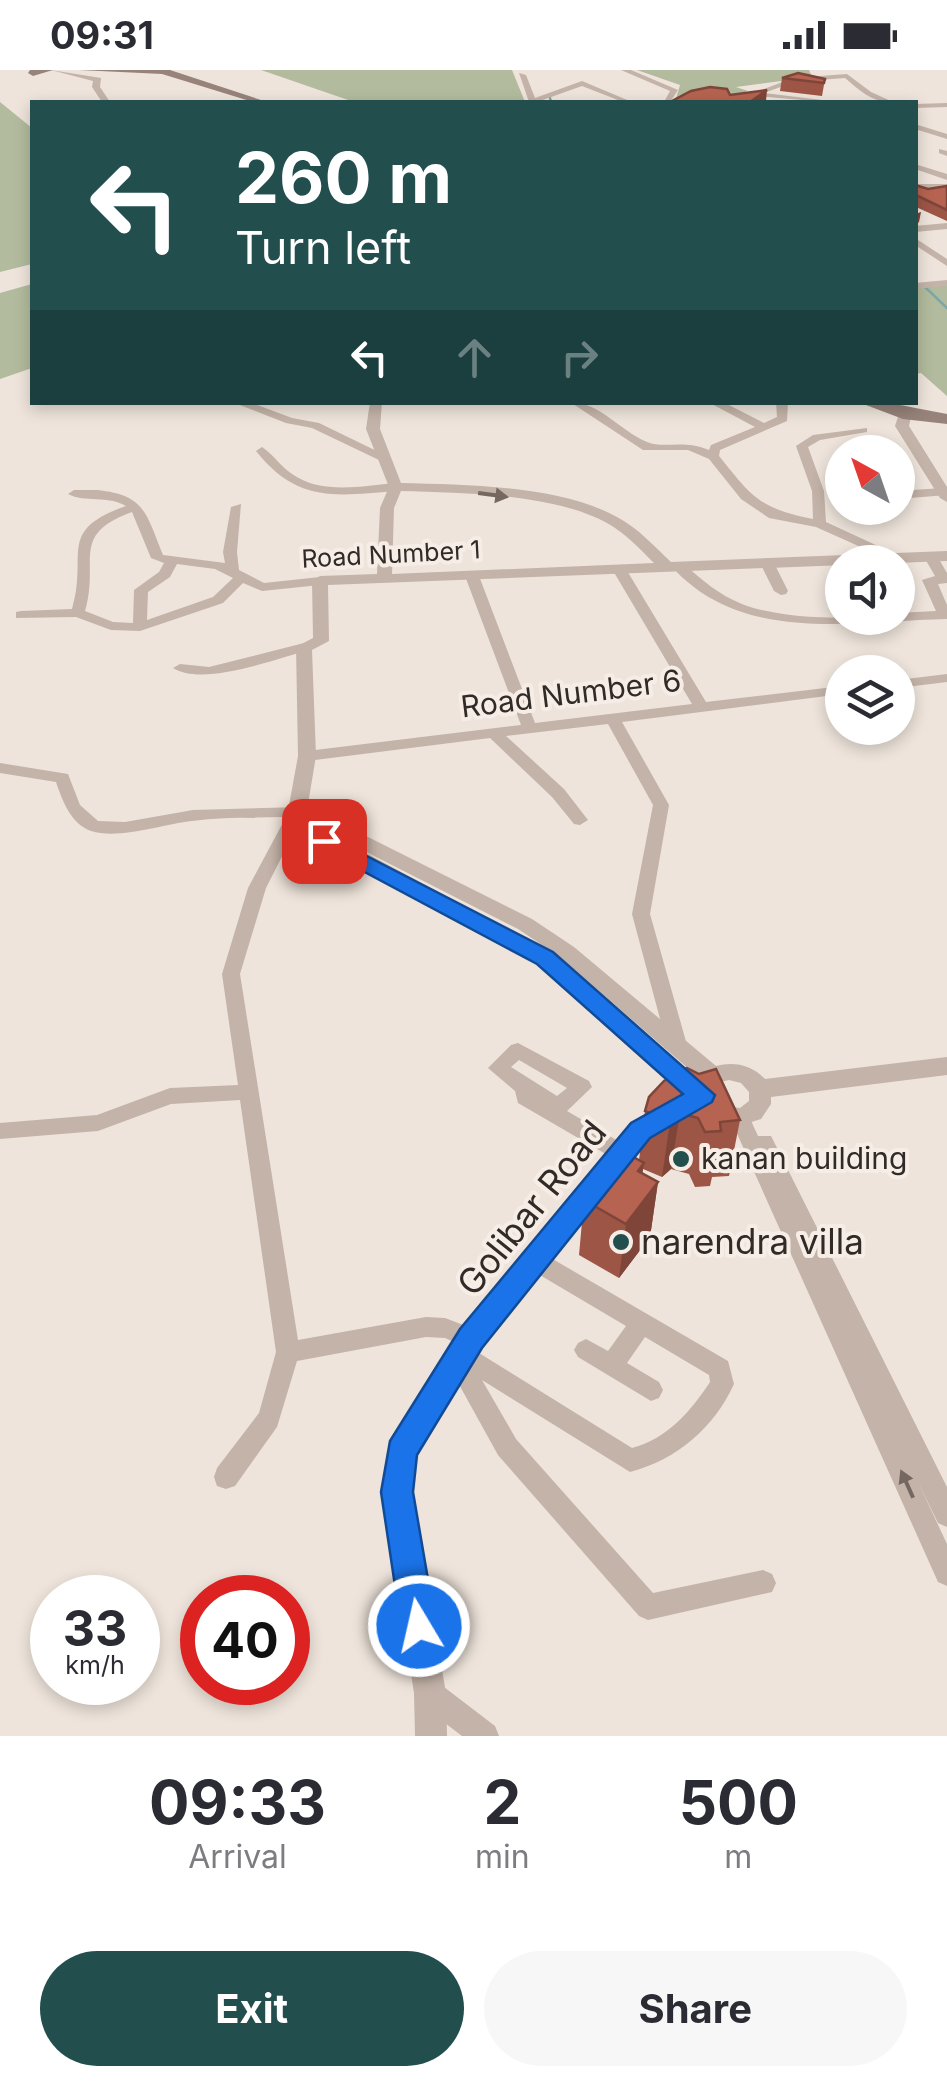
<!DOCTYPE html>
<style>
body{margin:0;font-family:Inter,sans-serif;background:#f7f7f7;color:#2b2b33;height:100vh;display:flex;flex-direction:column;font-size:38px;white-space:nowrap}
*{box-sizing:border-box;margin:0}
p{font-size:32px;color:#7c7c81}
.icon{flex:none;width:55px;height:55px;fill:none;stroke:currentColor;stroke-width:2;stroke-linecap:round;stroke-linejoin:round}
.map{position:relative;height:1666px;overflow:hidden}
.drawer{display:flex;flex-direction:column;background:#fff;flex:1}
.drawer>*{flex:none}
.guide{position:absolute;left:30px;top:30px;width:888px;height:305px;border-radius:0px;box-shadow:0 5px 15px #0003;background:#224e4e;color:#fff;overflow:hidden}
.needle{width:65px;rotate:320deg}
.tools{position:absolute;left:825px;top:365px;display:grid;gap:20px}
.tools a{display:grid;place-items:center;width:90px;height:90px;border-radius:50%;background:#fff;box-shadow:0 5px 15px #0003;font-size:50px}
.speed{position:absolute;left:30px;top:1505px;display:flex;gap:20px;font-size:50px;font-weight:700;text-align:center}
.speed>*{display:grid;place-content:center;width:130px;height:130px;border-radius:50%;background:#fff;box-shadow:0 5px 15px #0003;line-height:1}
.speed small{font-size:25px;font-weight:400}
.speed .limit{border:15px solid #d22;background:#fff;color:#111}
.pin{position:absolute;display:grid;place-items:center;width:85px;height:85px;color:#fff;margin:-42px;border-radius:20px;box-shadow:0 5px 15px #0006}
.me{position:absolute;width:110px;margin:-55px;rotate:351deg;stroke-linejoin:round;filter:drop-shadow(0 0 8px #0008)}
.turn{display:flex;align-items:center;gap:35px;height:210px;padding:0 40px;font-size:45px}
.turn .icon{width:130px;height:130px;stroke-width:2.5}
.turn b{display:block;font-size:70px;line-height:85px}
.lanes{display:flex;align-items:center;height:95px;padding:0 40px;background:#0003;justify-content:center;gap:50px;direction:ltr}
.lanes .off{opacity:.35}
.eta{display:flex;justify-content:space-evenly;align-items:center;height:170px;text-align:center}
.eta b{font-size:60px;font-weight:700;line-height:70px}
.primary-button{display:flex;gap:20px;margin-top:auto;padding:20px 40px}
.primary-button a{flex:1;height:115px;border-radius:60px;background:#224e4e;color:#fff;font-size:40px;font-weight:700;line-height:115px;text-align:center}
.primary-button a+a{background:#f7f7f7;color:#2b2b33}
.status{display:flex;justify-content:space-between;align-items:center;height:70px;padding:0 50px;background:#fff;direction:ltr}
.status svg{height:28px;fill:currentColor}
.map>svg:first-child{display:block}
.green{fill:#b2bb9d}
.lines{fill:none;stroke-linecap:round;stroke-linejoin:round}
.stream{stroke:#7da7a6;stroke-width:2.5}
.minor{fill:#c4b3a8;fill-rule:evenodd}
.tertiary{fill:#c4b3a8;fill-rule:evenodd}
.secondary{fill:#97837a;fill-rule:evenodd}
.wall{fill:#9d5546}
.shaded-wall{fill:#7f4539}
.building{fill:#b66351;stroke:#7f4539;stroke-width:2.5}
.oneway{fill:#746861}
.route{fill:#1a73e8;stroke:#114b97;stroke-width:2.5}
.poi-dot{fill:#224e4e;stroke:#f6eee6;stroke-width:4}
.labels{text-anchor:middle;stroke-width:8;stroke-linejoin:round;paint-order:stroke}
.far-street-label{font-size:25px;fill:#322a27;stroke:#f6eee6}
.street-label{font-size:30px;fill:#322a27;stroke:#f6eee6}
.poi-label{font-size:30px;fill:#322a27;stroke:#f6eee6;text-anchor:start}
.near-street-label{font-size:35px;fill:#322a27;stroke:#f6eee6}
.near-poi-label{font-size:35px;fill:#322a27;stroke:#f6eee6;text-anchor:start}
</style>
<div class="status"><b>09:31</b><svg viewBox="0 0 49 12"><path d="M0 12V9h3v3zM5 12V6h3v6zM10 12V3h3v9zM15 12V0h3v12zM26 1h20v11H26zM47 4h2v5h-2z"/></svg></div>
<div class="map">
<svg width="947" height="1666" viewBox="0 0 947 1666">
<rect width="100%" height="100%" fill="#eee4db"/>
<!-- green -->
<g class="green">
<polygon points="261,0 512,0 525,32 354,32"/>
<polygon points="637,0 809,0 812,7 736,17 748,21 728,28 675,32 680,15"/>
<polygon points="0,32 32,58 32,194 0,202"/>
<polygon points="32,214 32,298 0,309 0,223"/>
<polygon points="947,214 947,326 921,303 915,304 915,217"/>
</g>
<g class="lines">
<!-- stream -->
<g class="stream">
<polyline points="550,28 551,32"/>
<polyline points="925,217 947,238"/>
</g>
<!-- minor -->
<g class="minor">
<polygon points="621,0 631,0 678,20 670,32 664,32 670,21"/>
<polygon points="519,3 526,5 535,28 582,11 632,32 623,32 582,16 537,32 529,32"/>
<path d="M 847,4 L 871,22 L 893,32 C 873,33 860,21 845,8 L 794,12 L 764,23 L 822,30 L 825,32 L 755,26 L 739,32 L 729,32 L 793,8 Z"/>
<polygon points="947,33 947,37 915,38 915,34"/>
<polygon points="915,54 947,64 947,69 915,59"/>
<polygon points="939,79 947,81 947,86 939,83"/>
<polygon points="915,94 947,104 947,110 915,99"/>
<rect x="915" y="114" width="32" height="6"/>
<polygon points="947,153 947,159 915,162 915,156"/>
<polygon points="915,168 947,189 947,196 915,175"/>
<polygon points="947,210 947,216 915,219 915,213"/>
<polygon points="232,332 249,332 292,348 319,353 389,387 379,390 312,358 286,353"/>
<path d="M 570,332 C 600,332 620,361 647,372 C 664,379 684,369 709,380 L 711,375 L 755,357 L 708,332 L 723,332 L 764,353 L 777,347 L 776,332 L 788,332 L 787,351 L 720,380 L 719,386 C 753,428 759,438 813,449 L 812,421 L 796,376 L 813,365 L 867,358 L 867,362 L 820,370 L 808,377 L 824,421 L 826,452 L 906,489 L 899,493 L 894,492 L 816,457 L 769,448 L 741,429 L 709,389 L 688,380 L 643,380 Z"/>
<path d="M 262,377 C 273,384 281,397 292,404 C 322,425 362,416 396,413 L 402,417 L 396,421 C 336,426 297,433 256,381 Z"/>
<polygon points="943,418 947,419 947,425 898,429 898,421"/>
<path d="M 97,420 C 146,425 146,444 163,485 L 225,493 L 223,482 L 231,437 L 241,434 L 237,482 L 239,500 L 264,513 L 320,507 L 327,511 L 320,515 L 262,521 L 243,513 L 223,533 L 140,561 L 111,560 L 76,547 L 16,548 L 16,542 L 21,541 L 72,539 C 89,484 55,461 126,436 C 108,425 85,433 68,424 L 74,420 ZM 132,442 L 151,488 L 164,493 L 159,502 L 134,520 L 133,553 L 113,552 L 85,541 C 100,490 69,465 132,442 ZM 177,494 L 215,499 L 233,508 L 213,527 L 147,550 L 148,522 L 170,507 Z"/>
<path d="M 931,483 L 936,484 L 947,503 L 947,513 L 938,514 L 947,535 L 947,549 C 853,551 743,575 672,497 L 674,494 L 684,494 C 702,510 719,525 742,534 C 786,551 851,548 898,548 L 898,543 L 936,541 L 922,510 L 935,506 L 924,487 Z"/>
<polygon points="767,489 774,493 788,521 786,524 781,525 774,521 760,493"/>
<polygon points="619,495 626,499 706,632 842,616 842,624 622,652 669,735 650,844 687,975 684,980 670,980 667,975 632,844 653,735 608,654 506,666 564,719 588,750 580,755 574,754 552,727 490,668 307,691 299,686 307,681 521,655 465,506 472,502 479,506 535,653 692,634 612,499"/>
<path d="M 304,573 L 311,577 L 309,580 C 275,589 203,617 173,598 L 180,594 L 209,597 Z"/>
<polygon points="947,604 947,612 898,618 898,610"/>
<path d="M 0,693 L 68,704 L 80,735 L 98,751 L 125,752 L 193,740 L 303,737 L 305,741 L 266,818 L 240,904 L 298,1270 L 426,1247 L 445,1248 L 479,1261 L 482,1268 L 479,1275 L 471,1278 L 632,1378 C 667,1369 691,1341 710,1312 L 709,1305 L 645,1267 L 627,1293 L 659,1312 L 663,1320 L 659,1328 L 651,1331 L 578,1287 L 574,1280 L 578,1273 L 586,1269 L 608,1281 L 626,1256 L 528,1198 L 525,1191 L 528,1184 L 536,1181 L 544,1184 L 728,1291 L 734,1314 C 714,1358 676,1390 630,1402 L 482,1310 L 516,1369 L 653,1523 L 763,1500 L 772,1504 L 776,1513 L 772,1522 L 648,1550 L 639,1546 L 498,1385 L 446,1291 L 454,1277 L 461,1275 L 445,1268 L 426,1267 L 297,1291 L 277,1357 L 235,1416 L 226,1419 L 217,1416 L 214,1407 L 217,1398 L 259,1343 L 276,1282 L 240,1030 L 171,1034 L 98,1061 L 0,1069 L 0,1053 L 97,1045 L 170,1018 L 238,1015 L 222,904 L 248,818 L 286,747 C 255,748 223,747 192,751 C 163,754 119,770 91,761 C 71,754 62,730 56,712 L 0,703 Z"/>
<path d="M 518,973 L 589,1011 L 592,1017 L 567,1041 L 630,1078 L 633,1084 L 630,1090 L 623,1092 L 616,1090 L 518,1033 L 515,1021 L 488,998 L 511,975 ZM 519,990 L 567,1018 L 557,1026 L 511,997 Z"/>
<polygon points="740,1040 747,1042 758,1066 771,1066 947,1417 947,1457 938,1453 918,1412 947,1474 947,1516 938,1512 730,1048 733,1042"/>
<polygon points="430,1610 440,1614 495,1656 499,1666 462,1666 420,1634 416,1624 420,1614"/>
</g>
<!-- tertiary -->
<g class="tertiary">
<polygon points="51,0 101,8 100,17 110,32 102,32 92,17 93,11"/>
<path d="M 370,332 L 382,332 L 380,359 L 401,413 C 467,415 559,415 617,447 C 638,458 654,476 671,492 L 947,481 L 947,491 L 328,515 L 329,571 L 312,580 L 316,686 L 307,740 L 311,745 L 342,754 L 532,849 L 574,877 L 716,996 C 734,991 752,995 765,1009 L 947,987 L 947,1005 L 771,1027 L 771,1034 L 761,1049 L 735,1057 L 710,1049 L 691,1024 L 667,1011 L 538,893 L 317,775 L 290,745 L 288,741 L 298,686 L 296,577 L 313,568 L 312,511 L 320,506 L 377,504 L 380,438 L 389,417 L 366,359 ZM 401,421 C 463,423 552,423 607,453 C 625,463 640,479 654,493 L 392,504 L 394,438 ZM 327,762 L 518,859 L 560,887 L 698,1007 L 683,999 L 552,883 ZM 729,1010 L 741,1013 L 749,1022 L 749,1031 L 740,1038 L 726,1036 L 712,1021 L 720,1012 Z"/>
<polygon points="902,335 913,338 909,356 947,417 947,432 940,428 895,356"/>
<polygon points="665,1035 673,1037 677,1044 673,1051 648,1067 480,1276 415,1385 411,1422 446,1623 447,1666 415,1666 414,1623 383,1422 387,1382 462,1260 632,1053"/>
</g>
<!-- secondary -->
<g class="secondary">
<polygon points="30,0 53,0 33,6 28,3"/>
<polygon points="79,0 170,0 267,32 253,32 162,4"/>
<polygon points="858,332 884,332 947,344 947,354 903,349"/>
</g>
</g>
<!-- wall -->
<g class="wall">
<polygon points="782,8 825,9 822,26 780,21"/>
<polygon points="915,115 928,119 947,116 947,151 916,137 919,152 915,154"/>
<polygon points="649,1027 740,1050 729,1106 712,1107 710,1116 695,1117 689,1104 671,1099 662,1107 643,1099 642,1103 658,1112 650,1167 619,1208 579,1185 584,1130 639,1090 645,1041"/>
</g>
<!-- shaded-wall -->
<g class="shaded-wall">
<polygon points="767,20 766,31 763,32 750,32"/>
<polygon points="921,142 919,152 915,154 915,144"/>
<polygon points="680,1043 671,1099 662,1107 670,1052"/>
<polygon points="644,1093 637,1139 658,1112 650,1167 619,1208 626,1154 638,1101"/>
</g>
<!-- building -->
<g class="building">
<polygon points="798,3 825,9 824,13 782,8"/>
<polygon points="710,17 727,19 730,25 767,20 750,32 670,32 691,21"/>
<polygon points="915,115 928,119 947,116 947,140 918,126 915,133"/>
<polygon points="687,998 699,1004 716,999 740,1050 720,1052 721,1061 705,1062 698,1048 680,1043 670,1052 645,1041 649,1027 664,1011"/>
<polygon points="628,1084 644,1093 638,1101 658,1112 626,1154 584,1130 595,1116 600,1119"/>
</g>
<!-- one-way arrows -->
<defs><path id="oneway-solid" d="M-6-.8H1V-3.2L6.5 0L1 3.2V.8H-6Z" transform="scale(2.5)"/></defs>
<g class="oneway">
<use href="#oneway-solid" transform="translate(493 425) rotate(8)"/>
<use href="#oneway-solid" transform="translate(907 1414) rotate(-114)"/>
</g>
<!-- route -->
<polygon class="route" points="324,764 553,882 715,1025 712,1032 650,1068 482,1278 417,1385 413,1422 436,1556 431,1568 419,1574 407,1568 401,1556 381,1422 390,1371 460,1259 631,1053 683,1024 537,894 316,776 316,766"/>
<!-- markers -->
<g class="poi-dot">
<circle cx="681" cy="1089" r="10"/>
<circle cx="621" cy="1172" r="10"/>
</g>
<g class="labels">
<!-- far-street labels -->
<g class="far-street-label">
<text transform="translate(391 484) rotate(-3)" y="9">Road Number 1</text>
</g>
<!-- street labels -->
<g class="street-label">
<text transform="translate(571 624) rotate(-7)" y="10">Road Number 6</text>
</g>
<!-- poi labels -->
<g class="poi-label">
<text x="701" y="1099">kanan building</text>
</g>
<!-- near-street labels -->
<g class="near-street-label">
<text transform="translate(532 1138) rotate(-51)" y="12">Golibar Road</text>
</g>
<!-- near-poi labels -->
<g class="near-poi-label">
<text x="641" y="1184">narendra villa</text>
</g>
</g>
</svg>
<div class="tools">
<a><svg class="needle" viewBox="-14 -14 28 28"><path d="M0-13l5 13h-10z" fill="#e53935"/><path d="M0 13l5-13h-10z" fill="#7c7c81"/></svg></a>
<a><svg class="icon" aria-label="sound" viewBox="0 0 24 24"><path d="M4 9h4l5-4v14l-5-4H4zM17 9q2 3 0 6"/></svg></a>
<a><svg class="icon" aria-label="layers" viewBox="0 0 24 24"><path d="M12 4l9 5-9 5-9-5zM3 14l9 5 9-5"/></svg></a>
</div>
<div class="speed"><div>33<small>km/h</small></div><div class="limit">40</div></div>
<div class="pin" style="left:324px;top:771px;background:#d93025"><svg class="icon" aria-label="arrive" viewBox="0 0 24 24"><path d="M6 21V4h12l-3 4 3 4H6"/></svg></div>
<svg class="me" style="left:419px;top:1556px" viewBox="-20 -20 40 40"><circle r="17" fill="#1a73e8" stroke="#fff" stroke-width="3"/><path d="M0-11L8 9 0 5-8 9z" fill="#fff"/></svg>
<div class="guide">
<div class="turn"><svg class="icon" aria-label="left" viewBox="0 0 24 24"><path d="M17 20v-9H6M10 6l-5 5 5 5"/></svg><div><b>260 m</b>Turn left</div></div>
<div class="lanes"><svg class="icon" aria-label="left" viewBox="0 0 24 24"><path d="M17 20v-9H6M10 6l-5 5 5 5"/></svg><svg class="icon off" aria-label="ahead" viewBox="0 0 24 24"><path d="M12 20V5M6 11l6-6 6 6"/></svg><svg class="icon off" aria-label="right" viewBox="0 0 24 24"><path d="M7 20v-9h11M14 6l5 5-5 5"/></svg></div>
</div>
</div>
<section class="drawer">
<div class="eta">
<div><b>09:33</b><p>Arrival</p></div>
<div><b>2</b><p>min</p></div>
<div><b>500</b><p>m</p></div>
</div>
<div class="primary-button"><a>Exit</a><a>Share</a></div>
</section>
